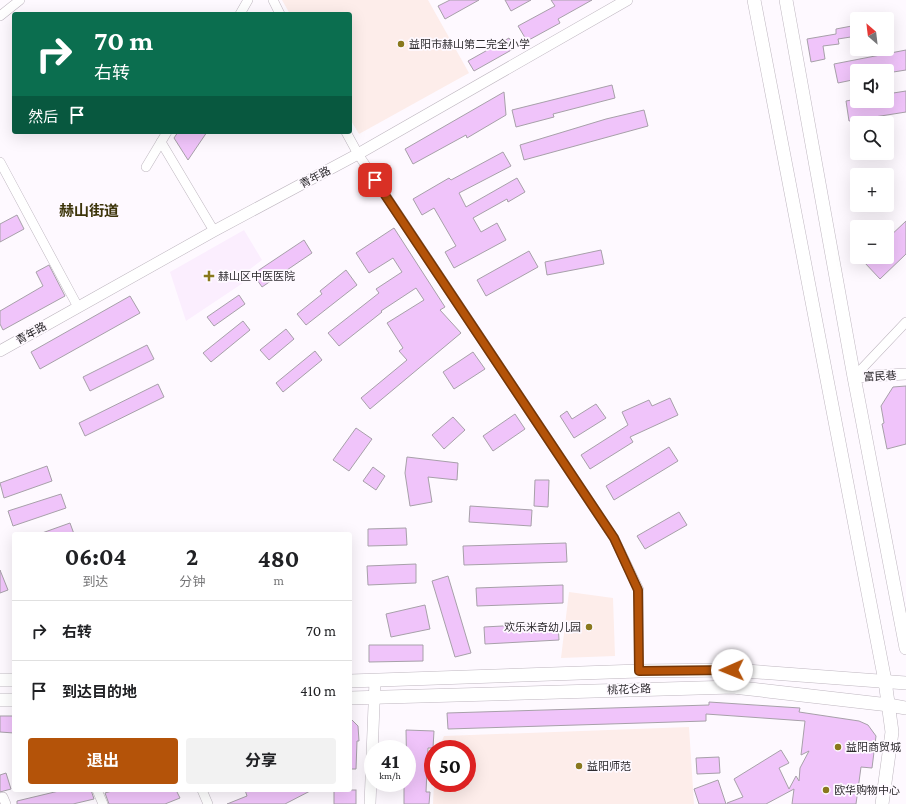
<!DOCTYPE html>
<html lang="zh">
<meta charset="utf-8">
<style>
body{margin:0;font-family:"Crimson Pro","Noto Sans SC",serif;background:#f2f2f2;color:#202124;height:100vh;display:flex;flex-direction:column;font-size:15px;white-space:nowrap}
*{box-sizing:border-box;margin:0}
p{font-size:13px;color:#757577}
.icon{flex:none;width:22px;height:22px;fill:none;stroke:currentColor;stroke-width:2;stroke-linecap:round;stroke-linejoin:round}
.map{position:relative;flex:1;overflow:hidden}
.panel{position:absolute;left:12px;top:532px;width:340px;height:260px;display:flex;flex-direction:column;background:#fff;border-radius:4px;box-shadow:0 4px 16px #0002}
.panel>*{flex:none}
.hud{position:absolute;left:12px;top:12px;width:340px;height:122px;border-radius:4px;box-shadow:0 4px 16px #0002;background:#0b6e4f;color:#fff;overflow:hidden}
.needle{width:26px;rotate:332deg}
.controls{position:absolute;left:850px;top:12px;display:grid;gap:8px}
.controls a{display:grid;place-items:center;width:44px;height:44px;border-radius:4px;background:#fff;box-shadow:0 4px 16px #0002;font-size:20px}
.speed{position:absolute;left:364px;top:740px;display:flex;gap:8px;font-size:20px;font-weight:700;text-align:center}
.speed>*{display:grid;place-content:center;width:52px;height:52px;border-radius:50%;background:#fff;box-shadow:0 4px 16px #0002;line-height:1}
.speed small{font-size:10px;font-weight:400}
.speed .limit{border:6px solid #d22;background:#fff;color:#111}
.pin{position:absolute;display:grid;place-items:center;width:34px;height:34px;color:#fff;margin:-17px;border-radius:8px;box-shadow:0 2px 6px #0006}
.me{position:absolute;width:44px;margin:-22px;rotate:269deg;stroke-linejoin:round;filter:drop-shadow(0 0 3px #0008)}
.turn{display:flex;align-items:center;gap:14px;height:84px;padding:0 16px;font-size:18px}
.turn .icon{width:52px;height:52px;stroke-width:2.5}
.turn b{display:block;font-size:28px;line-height:34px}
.then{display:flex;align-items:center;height:38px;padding:0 16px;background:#0003;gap:8px;font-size:15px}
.eta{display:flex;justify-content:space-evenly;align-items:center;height:68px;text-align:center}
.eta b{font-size:24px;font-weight:700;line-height:28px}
.primary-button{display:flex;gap:8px;margin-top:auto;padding:8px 16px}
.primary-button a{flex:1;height:46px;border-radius:4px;background:#b45309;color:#fff;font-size:16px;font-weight:700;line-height:46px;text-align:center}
.primary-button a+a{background:#f2f2f2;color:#202124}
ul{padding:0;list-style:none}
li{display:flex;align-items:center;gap:12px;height:60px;padding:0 16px;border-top:1px solid #e0e0e0}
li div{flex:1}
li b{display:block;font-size:15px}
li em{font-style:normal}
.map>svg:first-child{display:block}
.built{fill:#fbeefe}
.education{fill:#fdedea}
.building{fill:#f0c4fa;stroke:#a7a0a9}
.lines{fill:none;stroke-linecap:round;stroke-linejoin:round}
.minor-casing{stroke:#bfb7c0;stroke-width:10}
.tertiary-casing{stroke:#bfb7c0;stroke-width:12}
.secondary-casing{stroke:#bfb7c0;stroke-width:14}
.minor{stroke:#fff;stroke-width:9}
.tertiary{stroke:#fff;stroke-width:11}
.secondary{stroke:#fff;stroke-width:13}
.route-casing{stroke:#753606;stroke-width:10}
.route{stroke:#b45309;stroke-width:7}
.poi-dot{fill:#89781d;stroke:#fef9ff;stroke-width:1.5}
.labels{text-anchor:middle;stroke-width:3.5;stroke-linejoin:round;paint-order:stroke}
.poi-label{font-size:11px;fill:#2e2b2f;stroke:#fef9ff;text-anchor:start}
.street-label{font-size:11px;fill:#2e2b2f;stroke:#fef9ff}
.district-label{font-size:15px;font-weight:bold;fill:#3d350a;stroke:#fef9ff}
</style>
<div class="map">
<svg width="906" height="804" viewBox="0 0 906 804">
<rect width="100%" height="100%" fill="#fef9ff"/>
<!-- built -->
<polygon class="built" points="244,230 262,260 245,273 249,279 186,321 170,272"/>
<!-- education -->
<g class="education">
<polygon points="282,0 428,0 469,73 359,134 350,119 350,14 290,14"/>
<polygon points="569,592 613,598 615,656 561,658"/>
<polygon points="689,727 694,804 433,804 434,783 467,783 467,749 438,749 444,736"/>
</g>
<!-- building -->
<g class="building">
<polygon points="450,0 479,0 445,19 438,6"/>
<polygon points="505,0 531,0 511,11"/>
<polygon points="551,0 592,0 558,19 560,23 527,41 518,26 555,6"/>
<polygon points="857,25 857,36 838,39 839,44 823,46 825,59 811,62 807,39 836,34 836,29"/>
<polygon points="509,38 515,48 474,71 468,61"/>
<polygon points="906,50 906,70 887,73 887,71 857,71 857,79 838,83 834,64"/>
<polygon points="612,85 615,98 553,114 554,117 516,127 512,110"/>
<polygon points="906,91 906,112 849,121 846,101 857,99 857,101 887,101 887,94"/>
<polygon points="504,92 506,115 467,138 466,135 413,164 405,149"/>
<polygon points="644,110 648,126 524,160 520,145 606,119"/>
<polygon points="178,132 207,132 188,160 174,138"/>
<polygon points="503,152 511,166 459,193 466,207 517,178 525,192 508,202 507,199 473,218 481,232 497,223 506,240 454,268 445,252 456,246 434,208 422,215 413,199 449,178 451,180"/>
<polygon points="17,215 24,229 0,242 0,224"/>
<polygon points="906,221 906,254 880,279 864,262 869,257 887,257 887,239"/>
<polygon points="394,228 445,307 440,310 461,333 370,409 361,398 407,360 399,351 403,348 387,323 424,300 416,288 381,311 382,312 339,346 328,333 379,293 376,289 402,272 393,258 369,273 356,253"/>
<polygon points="304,240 312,253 262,287 253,274"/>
<polygon points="601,250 604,264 547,275 545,262"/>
<polygon points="529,251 538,267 486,296 477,280"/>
<polygon points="49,265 65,296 3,330 0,324 0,311 43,286 36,272"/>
<polygon points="346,270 357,285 306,325 297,314 322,294 320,291"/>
<polygon points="239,295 245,304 214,326 207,317"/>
<polygon points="130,296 140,313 40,369 31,352"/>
<polygon points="243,321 250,330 211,362 203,353"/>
<polygon points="286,329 294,339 269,360 260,350"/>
<polygon points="147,345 154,359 90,391 83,377"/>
<polygon points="315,351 322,360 283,392 276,383"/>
<polygon points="473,352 485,369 454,389 443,372"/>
<polygon points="158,384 164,397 85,436 79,423"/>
<polygon points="906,386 906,444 887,449 882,424 884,423 881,406 893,387"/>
<polygon points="670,398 678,415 630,437 633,442 590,469 581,455 628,425 622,412 649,400 652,406"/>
<polygon points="596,404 606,418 574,438 560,416 567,411 572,419"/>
<polygon points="515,414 525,429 493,451 483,436"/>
<polygon points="453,417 465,430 444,449 432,435"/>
<polygon points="356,428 372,439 349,471 333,460"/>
<polygon points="669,447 678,461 614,500 606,486"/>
<polygon points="407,457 458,463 457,480 428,477 432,502 410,506 405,473"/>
<polygon points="47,466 52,481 4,498 0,483"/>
<polygon points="373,467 385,476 376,490 363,481"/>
<polygon points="535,480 549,480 548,507 534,506"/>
<polygon points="61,494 66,508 13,526 8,511"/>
<polygon points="470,506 532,510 531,526 469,522"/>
<polygon points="679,512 687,525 645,549 637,536"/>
<polygon points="70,523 74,534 42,534 42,533"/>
<polygon points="406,528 407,545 368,546 368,529"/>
<polygon points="566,543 567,562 464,565 463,546"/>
<polygon points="416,564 416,583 368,585 367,566"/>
<polygon points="0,570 8,590 0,593"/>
<polygon points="448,576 471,653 455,657 432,581"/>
<polygon points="563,585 563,603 477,606 476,588"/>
<polygon points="425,605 430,629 391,637 386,614"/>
<polygon points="558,623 559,640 485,644 484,627"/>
<polygon points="369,645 423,645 423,661 369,662"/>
<polygon points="709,702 800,708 799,712 859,721 868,725 876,736 872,768 861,767 856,804 792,804 794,789 766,804 727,804 727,803 743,797 734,779 781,750 789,763 779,768 789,789 796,776 799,781 800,768 809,751 801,755 805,721 706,714 706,721 448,729 447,713 709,705"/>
<polygon points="0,716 14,716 14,733 0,732"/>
<polygon points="350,718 358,726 359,741 357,741 356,769 350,769"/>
<polygon points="406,730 434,731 433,748 428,748 426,792 430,792 429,804 404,804 404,783 407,783"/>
<polygon points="719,757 720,773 697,774 696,758"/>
<polygon points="6,773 11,789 0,792 0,775"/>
<polygon points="718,780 726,804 699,804 694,789"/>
<polygon points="63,790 91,790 94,799 73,804 17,804 17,801"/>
<polygon points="115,790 176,790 180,798 165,804 109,804 105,793"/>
<polygon points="245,790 312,790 285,804 227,804 247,796"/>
<rect x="334" y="790" width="22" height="14"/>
</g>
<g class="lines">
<defs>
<g id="minor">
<polyline points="273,0 280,14"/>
<polyline points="240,14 248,0"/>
<polyline points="0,16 20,0"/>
<polyline points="346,132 358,154 614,538 639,590 639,671"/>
<polyline points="161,142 214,231"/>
<polyline points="0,162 78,307"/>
<polyline points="146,167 167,132"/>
<polyline points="854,377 906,322"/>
<polyline points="97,790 103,804"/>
<polyline points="202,790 208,804"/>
<polyline points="0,798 3,797 6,804"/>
</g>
<g id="tertiary">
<polyline points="0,351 214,231 358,154 627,0"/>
<polyline points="854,377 906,374"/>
<polyline points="370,804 375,681"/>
</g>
<g id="secondary">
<polyline points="754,0 885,681 892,732 882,804"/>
<polyline points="786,0 854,377 906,648"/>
<polyline points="0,680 14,680"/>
<polyline points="350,681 639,671 732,670 906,683"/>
<polyline points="350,698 733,687 889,705 906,708"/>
<polyline points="0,700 14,700"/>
</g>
</defs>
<!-- minor casing -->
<use href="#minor" class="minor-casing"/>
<!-- tertiary casing -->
<use href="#tertiary" class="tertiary-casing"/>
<!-- secondary casing -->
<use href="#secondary" class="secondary-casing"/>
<!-- minor -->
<use href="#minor" class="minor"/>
<!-- tertiary -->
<use href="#tertiary" class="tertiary"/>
<!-- secondary -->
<use href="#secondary" class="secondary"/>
</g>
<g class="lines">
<defs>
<polyline id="route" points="375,180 614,538 638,590 639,671 732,670"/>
</defs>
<!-- route casing -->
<use href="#route" class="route-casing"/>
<!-- route -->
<use href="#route" class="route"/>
</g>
<!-- markers -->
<g class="poi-dot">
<circle cx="401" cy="44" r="4"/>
<path d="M207 270h4v4h4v4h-4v4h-4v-4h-4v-4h4z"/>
<circle cx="589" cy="627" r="4"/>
<circle cx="838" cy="747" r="4"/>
<circle cx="579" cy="766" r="4"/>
<circle cx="826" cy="790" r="4"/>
</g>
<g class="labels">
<!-- poi labels -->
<g class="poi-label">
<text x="409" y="48">益阳市赫山第二完全小学</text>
<text x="218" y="280">赫山区中医医院</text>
<text x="581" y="631" text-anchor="end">欢乐米奇幼儿园</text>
<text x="846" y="751">益阳商贸城</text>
<text x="587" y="770">益阳师范</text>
<text x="834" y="794">欧华购物中心</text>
</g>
<!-- street labels -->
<g class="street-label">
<text transform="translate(315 177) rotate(-28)" y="4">青年路</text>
<text transform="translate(31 333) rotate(-29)" y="4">青年路</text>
<text transform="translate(880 376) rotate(-3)" y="4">富民巷</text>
<text transform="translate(629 689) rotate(-2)" y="4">桃花仑路</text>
</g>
<!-- district labels -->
<g class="district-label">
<text x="89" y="216">赫山街道</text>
</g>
</g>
</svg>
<div class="controls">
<a><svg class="needle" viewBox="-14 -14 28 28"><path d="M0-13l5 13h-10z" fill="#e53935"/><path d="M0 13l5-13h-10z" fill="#757577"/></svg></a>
<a><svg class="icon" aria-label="sound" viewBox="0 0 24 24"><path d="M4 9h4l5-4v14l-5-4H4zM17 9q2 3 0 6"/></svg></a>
<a><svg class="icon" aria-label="search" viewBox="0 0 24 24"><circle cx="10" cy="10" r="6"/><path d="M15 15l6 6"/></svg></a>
<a>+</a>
<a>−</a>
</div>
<div class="speed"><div>41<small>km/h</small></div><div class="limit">50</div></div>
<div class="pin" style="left:375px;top:180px;background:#d93025"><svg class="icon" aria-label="arrive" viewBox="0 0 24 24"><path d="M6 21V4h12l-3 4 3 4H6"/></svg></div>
<svg class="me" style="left:732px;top:670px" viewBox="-20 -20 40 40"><circle r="19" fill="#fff"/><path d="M0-13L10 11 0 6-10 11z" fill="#b45309"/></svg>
<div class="hud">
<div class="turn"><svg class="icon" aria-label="right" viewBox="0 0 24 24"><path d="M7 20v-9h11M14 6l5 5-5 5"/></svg><div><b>70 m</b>右转</div></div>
<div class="then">然后<svg class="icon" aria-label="arrive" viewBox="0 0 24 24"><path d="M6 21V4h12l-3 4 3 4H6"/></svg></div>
</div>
<section class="panel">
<div class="eta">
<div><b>06:04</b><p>到达</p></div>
<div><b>2</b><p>分钟</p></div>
<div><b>480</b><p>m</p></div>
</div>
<ul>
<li><svg class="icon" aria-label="right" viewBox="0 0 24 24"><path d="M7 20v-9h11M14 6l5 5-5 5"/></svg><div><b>右转</b></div><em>70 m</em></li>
<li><svg class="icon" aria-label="arrive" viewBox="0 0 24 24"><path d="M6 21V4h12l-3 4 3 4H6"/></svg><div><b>到达目的地</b></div><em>410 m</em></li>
</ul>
<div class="primary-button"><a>退出</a><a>分享</a></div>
</section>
</div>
